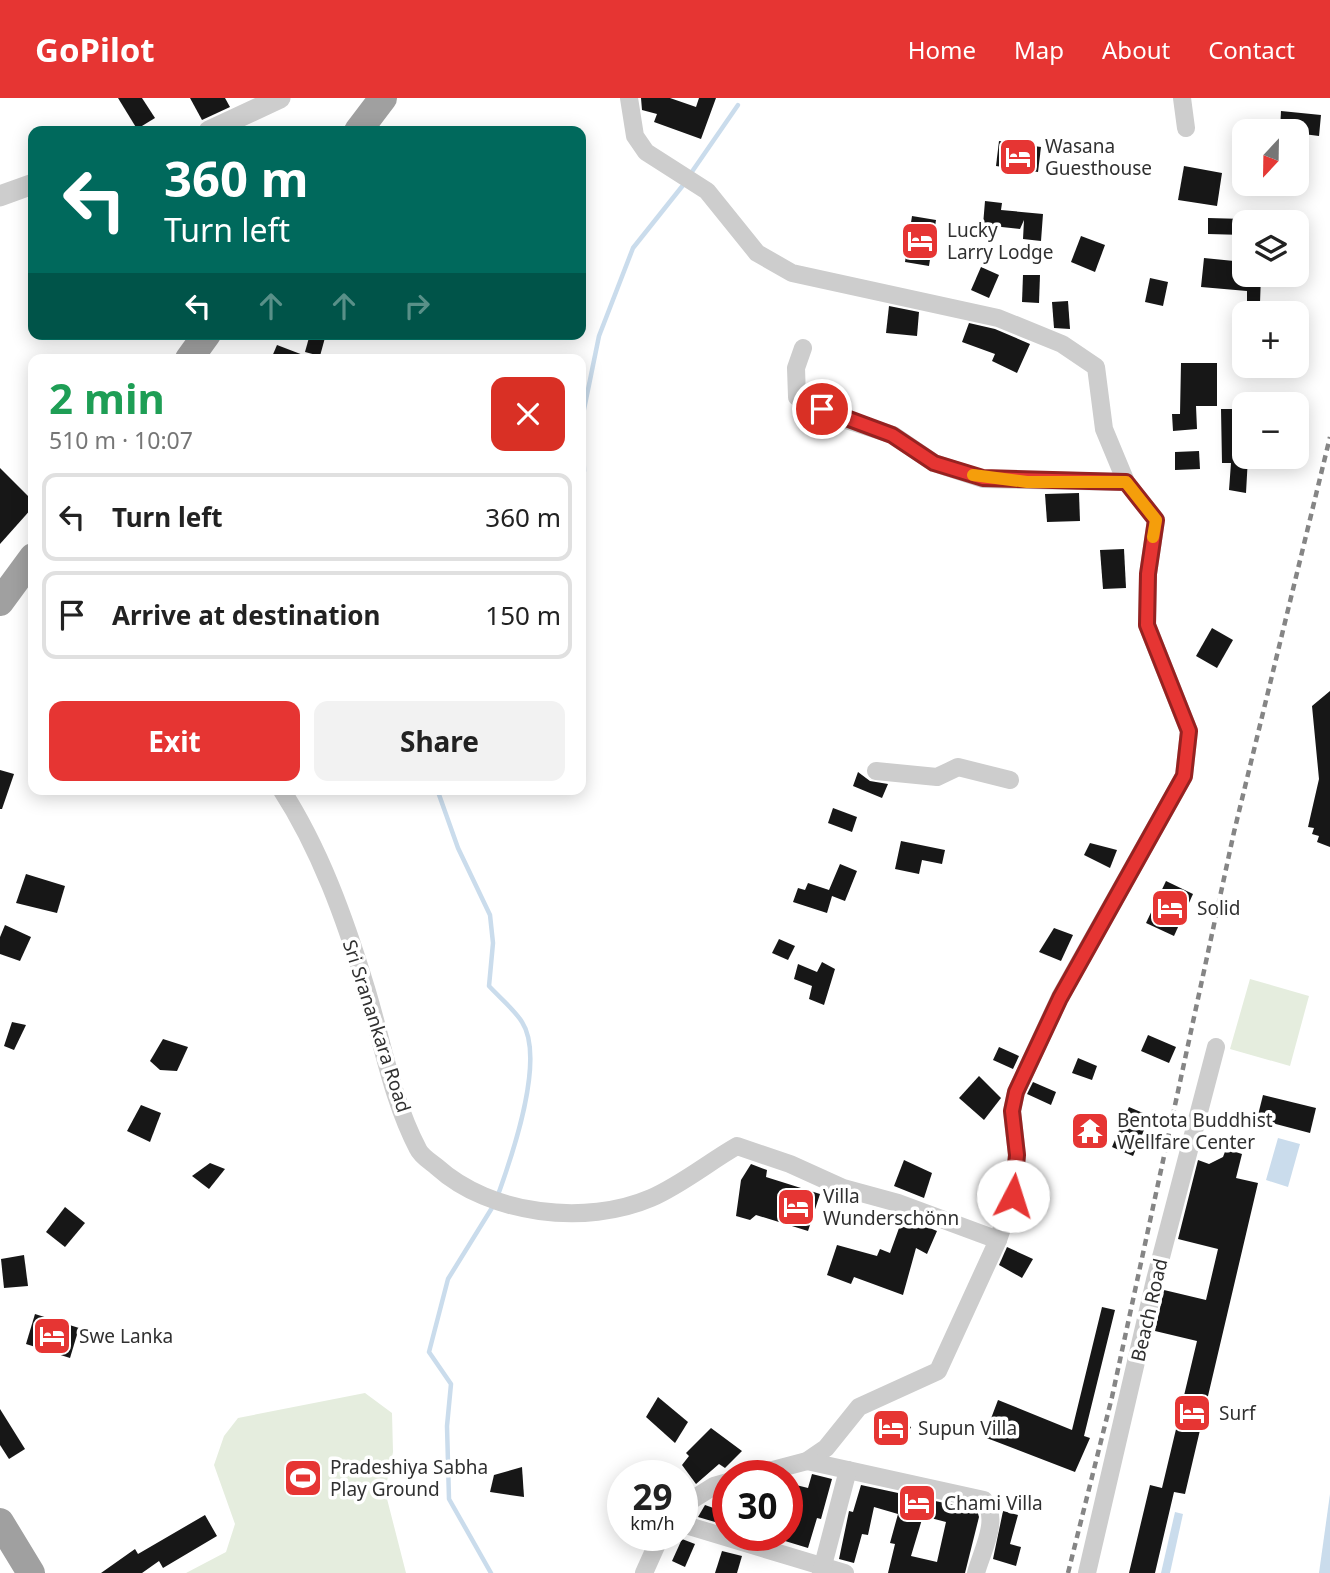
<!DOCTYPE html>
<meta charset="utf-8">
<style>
body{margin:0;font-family:"Noto Sans",sans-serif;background:#f2f2f2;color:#222;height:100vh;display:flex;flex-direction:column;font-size:26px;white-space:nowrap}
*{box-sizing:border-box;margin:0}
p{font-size:23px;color:#767676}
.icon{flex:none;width:38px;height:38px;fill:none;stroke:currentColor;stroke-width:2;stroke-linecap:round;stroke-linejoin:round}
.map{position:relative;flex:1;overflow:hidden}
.side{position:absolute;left:28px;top:256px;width:558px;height:441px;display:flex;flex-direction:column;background:#fff;border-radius:14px;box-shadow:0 4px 18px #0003}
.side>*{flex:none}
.banner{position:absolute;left:28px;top:28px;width:558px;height:214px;border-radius:14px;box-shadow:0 4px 18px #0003;background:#00695c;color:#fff;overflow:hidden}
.needle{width:46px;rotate:202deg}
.fabs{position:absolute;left:1232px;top:21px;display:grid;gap:14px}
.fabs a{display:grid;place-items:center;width:77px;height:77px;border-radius:14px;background:#fff;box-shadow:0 4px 18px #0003;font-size:35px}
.speed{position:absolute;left:607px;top:1362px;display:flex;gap:14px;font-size:35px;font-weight:700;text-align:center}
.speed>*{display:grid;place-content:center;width:91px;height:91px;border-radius:50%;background:#fff;box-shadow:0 4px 18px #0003;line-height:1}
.speed small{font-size:18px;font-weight:400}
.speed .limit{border:10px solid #d22;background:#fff;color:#111}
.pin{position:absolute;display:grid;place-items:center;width:60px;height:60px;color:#fff;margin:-30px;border:4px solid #fff;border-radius:50%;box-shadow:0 2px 7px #0007}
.me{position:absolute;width:77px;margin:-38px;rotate:5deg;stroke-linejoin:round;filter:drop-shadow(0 0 5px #0008)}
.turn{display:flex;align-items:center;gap:24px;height:147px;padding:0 21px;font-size:32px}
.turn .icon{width:91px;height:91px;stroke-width:2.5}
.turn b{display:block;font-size:49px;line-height:60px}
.lanes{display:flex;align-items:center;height:66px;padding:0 21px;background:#0003;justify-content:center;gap:35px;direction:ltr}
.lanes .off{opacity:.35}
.round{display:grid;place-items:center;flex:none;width:74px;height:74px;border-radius:14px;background:#f2f2f2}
.head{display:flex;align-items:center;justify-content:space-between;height:119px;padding:0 21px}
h1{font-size:42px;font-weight:700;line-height:52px;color:#1e9e55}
.action{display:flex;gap:14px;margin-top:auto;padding:14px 21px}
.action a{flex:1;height:80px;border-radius:14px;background:#e63533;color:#fff;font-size:28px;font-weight:700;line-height:80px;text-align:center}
.action a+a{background:#f2f2f2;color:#222}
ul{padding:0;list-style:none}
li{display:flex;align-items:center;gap:21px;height:88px;margin:0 14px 10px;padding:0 7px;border:4px solid #e0e0e0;border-radius:14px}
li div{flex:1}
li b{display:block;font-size:26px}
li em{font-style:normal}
header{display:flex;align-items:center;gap:42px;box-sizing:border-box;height:98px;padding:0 35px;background:#e63533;color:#fff}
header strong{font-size:33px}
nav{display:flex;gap:38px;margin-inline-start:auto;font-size:24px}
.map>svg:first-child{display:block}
.green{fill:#e5edde}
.water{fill:#cadcec}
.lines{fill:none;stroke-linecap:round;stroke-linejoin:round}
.stream{stroke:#cadcec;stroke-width:4.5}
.building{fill:#171717;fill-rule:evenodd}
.minor{stroke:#cdcdcd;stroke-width:18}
.tertiary{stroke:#cdcdcd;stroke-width:21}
.trunk{stroke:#a0a0a0;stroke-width:28}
.rail{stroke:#858585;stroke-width:4.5;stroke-dasharray:7 5;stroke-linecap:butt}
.route-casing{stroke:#962221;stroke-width:18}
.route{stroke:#e63533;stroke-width:12}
.slow{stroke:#f59e0b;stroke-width:12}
.labels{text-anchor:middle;stroke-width:7;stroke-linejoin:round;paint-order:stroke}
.poi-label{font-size:19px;fill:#303030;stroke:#fff;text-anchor:start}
.street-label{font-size:19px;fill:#303030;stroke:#fff}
</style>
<header>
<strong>GoPilot</strong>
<nav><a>Home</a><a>Map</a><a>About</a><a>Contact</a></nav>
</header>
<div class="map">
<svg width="1330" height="1475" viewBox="0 0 1330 1475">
<rect width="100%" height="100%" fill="#fff"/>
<!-- green -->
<g class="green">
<polygon points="1250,881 1309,898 1290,968 1230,951"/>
<polygon points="365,1295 392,1315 393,1354 385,1393 406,1475 186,1475 226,1454 235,1426 214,1367 224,1338 238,1320"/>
</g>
<!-- water -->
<g class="water">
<polygon points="1278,1040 1300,1046 1288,1089 1266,1082"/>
<polygon points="1330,1396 1330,1475 1319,1475"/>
<polygon points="1175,1414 1183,1416 1170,1475 1161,1475"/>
</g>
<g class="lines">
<!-- stream -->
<g class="stream">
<polyline points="689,78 738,7"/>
<polyline points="581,377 584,373 582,321 599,238 633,150 684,86"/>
<path d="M 437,691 L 458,750 L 490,817 L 493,845 L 489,888 C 500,900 514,911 522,924 C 546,961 512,1058 498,1097"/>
<polyline points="491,1475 449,1401 447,1328 451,1286 429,1254 448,1181 495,1105"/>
</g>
</g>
<!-- building -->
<g class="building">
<polygon points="118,0 142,0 155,20 137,31"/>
<polygon points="190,0 225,0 230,9 202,22"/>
<polygon points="641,0 670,0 696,9 699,0 716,0 701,41 654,24 657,16 642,12"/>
<polygon points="1281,13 1321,17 1319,38 1280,33"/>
<polygon points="999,43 1041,49 1038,74 996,68"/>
<polygon points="1184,68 1222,75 1217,108 1178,102"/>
<polygon points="985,103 1002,105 1001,112 1043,116 1041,143 1023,141 1024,122 1020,131 983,127"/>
<polygon points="912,118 936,122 929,168 905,164"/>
<polygon points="1208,120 1244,121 1244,137 1208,136"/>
<polygon points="1081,138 1105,147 1095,174 1071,164"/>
<polygon points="1204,160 1244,164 1244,177 1261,177 1260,205 1247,205 1247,193 1201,189"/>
<polygon points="981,169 999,177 989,200 971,192"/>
<polygon points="1023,177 1040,177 1039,205 1022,204"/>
<polygon points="1150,180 1168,184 1163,208 1145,204"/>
<polygon points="1068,203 1070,231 1054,230 1052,204"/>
<polygon points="889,208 919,214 917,238 886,235"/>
<polygon points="969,225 995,231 1030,246 1017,275 992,263 995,256 962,244"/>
<polygon points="310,236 326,236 320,258 305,254"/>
<polygon points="277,247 311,260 311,261 271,261"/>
<polygon points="1181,265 1217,265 1217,308 1196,308 1197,331 1173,333 1172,316 1180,316"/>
<polygon points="1221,311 1244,311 1244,359 1248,359 1246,395 1229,392 1231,365 1222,365"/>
<polygon points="1199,353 1200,371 1175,372 1175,354"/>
<polygon points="0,370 33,403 33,409 0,446"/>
<polygon points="1079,395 1080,423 1047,424 1045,396"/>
<polygon points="1124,451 1126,490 1103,491 1100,452"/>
<polygon points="1212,530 1233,542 1217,570 1196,558"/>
<polygon points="1330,593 1330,749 1317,744 1319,738 1312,736 1314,730 1308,729 1319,681 1312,608"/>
<polygon points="0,672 14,676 2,711 0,711"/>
<polygon points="858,674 870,683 888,686 882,700 853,688"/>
<polygon points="833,710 857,719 852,734 828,725"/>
<polygon points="901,743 945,752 942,766 922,762 919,776 895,771"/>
<polygon points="1090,745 1117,752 1110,770 1084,757"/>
<polygon points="840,766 857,773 845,803 832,798 827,815 793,804 798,790 805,792 808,785 829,792"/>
<polygon points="26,776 65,788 57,815 16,805"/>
<polygon points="1166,783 1193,796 1174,838 1146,825"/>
<polygon points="5,827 31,839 20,863 0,856 0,839"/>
<polygon points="1054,830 1073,837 1061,863 1039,854"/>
<polygon points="779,841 795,848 788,862 772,855"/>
<polygon points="822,864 835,871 824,907 809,901 812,888 794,881 798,866 817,874"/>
<polygon points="12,924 26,927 14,952 4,948"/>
<polygon points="1148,937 1176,949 1169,965 1141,953"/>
<polygon points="163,941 188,949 177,973 160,972 150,963"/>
<polygon points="999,949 1019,958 1013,971 993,962"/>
<polygon points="1078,960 1097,968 1092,982 1072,975"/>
<polygon points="979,978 1001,1000 984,1022 959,1000"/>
<polygon points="1033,984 1056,994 1051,1007 1027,996"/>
<polygon points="1263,997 1316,1010 1310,1035 1257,1021"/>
<polygon points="141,1007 161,1015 150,1044 127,1033"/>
<polygon points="1129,1009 1150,1018 1133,1058 1112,1049"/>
<polygon points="1226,1051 1242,1056 1236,1080 1258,1085 1185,1396 1174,1394 1155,1475 1129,1475 1150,1387 1162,1390 1197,1243 1155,1233 1164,1192 1206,1202 1218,1151 1178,1141 1198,1062 1209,1066 1223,1059"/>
<polygon points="904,1062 932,1075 924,1100 894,1088"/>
<polygon points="210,1065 225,1071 209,1091 192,1078"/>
<polygon points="751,1066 767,1072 766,1079 820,1096 808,1133 756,1117 750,1122 736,1118 741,1082"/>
<polygon points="65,1109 85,1125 65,1149 46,1134"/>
<polygon points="903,1119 937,1133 927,1156 916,1150 903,1197 854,1179 851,1186 827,1177 837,1147 877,1158 880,1151 890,1155"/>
<polygon points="1007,1149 1033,1161 1022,1180 999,1167"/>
<polygon points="24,1157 28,1188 4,1190 1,1161"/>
<polygon points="1102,1209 1115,1212 1084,1338 1090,1340 1075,1374 984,1339 998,1302 1072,1332"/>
<polygon points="35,1216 79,1230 70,1260 26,1246"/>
<polygon points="658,1299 688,1324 675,1345 646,1319"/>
<polygon points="0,1311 25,1351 9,1361 0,1347"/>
<polygon points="880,1315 911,1329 903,1345 872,1331"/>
<polygon points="711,1330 742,1353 725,1370 719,1366 696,1386 682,1367 689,1358 686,1355"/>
<polygon points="522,1369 524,1399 490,1394 494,1377"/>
<polygon points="812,1376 832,1381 821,1421 817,1420 808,1450 785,1443 788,1385 808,1390"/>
<path d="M 861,1387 L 977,1412 L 979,1419 L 965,1475 L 888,1475 L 895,1446 L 890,1445 L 898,1416 L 874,1409 L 868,1437 L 862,1436 L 854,1465 L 839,1461 L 849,1413 L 853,1414 ZM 923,1418 L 946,1424 L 937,1464 L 911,1458 Z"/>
<polygon points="705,1407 719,1412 715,1424 698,1419"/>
<polygon points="1003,1413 1018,1417 1010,1446 1021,1449 1016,1468 993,1461"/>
<polygon points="205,1417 217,1438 163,1470 159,1463 142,1475 101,1475 135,1451 138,1456"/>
<polygon points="682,1441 695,1446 685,1469 672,1463"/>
<polygon points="722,1453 742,1458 737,1475 715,1475"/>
</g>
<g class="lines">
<!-- minor -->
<g class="minor">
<polyline points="629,0 635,38 646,54 707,93 757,155 792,175 998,220 1062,246 1096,269 1104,331 1126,384 1156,422 1148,476 1147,527 1189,633 1184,678 1060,899 1016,994 1012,1013 1017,1057 1013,1098 998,1142 938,1273 859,1309 826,1350 807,1363 754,1377"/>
<polyline points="1182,0 1186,30"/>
<polyline points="803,250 796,270 797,299 846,322 893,337 934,365 983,381 1126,384"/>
<polyline points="876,673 937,679 958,669 1010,682"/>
<path d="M 281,691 C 320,751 345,821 366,890 C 382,942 392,1002 418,1051 C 421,1058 431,1064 437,1069 C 490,1117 586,1128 651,1100 C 681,1087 709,1064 737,1048 L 790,1066 L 843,1090 L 898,1105 L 998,1142"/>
<path d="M 807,1363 L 984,1402 C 1000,1421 982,1453 976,1475"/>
<polyline points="682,1408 714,1388 728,1384"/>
<polyline points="682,1426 845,1475"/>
<polyline points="644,1475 661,1437"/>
<polyline points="821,1475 848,1372"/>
<polyline points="1087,1475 1155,1182 1216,949"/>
</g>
<!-- tertiary -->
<g class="tertiary">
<polyline points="209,33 280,0"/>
<polyline points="0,98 33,86"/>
</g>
<!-- trunk -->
<g class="trunk">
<polyline points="358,33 383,0"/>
<polyline points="189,261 207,236"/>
<polyline points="0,504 33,459"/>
<polyline points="0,1424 31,1475"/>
</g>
<!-- rail -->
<polyline class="rail" points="1068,1475 1112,1299 1234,734 1330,339"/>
</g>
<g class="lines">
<defs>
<polyline id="route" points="822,311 892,337 934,365 983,380 1126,384 1156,422 1148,476 1147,527 1189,633 1184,678 1060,900 1016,994 1012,1013 1017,1057 1013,1098"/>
</defs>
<!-- route casing -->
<use href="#route" class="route-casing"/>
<!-- route -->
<use href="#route" class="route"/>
<!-- slow -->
<polyline class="slow" points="973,377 1027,384 1126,384 1156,422 1153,439"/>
</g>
<!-- icons -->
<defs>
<symbol id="hotel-square" viewBox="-11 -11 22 22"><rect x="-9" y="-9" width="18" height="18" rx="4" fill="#e63533" stroke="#fff"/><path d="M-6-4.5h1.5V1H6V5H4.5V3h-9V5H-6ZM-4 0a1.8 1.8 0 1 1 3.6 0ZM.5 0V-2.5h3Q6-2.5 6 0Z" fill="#fff"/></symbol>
<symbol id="temple-square" viewBox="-11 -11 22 22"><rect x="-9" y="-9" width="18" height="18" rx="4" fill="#e63533" stroke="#fff"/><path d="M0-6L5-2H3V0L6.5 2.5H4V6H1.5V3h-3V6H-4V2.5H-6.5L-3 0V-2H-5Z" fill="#fff"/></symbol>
<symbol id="stadium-square" viewBox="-11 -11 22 22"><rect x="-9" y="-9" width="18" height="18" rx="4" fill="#e63533" stroke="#fff"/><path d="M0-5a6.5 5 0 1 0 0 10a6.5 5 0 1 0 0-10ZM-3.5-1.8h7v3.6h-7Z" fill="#fff"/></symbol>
</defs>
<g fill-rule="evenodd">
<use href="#hotel-square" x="996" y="37" width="44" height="44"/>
<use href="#hotel-square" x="898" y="121" width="44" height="44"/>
<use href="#hotel-square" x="1148" y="788" width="44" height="44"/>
<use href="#temple-square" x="1068" y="1011" width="44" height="44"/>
<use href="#hotel-square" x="774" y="1087" width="44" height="44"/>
<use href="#hotel-square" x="30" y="1216" width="44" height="44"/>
<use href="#hotel-square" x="1170" y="1293" width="44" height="44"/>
<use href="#hotel-square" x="869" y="1308" width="44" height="44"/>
<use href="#stadium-square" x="281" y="1358" width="44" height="44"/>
<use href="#hotel-square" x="895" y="1383" width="44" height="44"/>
</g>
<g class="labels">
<!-- poi labels -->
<g class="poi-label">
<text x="1045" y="55">Wasana<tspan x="1045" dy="22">Guesthouse</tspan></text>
<text x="947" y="139">Lucky<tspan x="947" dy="22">Larry Lodge</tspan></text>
<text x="1197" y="817">Solid</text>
<text x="1117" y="1029">Bentota Buddhist<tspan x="1117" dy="22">Wellfare Center</tspan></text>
<text x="823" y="1105">Villa<tspan x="823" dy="22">Wunderschönn</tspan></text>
<text x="79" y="1245">Swe Lanka</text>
<text x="1219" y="1322">Surf</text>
<text x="918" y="1337">Supun Villa</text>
<text x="330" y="1376">Pradeshiya Sabha<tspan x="330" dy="22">Play Ground</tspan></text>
<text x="944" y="1412">Chami Villa</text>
</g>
<!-- street labels -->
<g class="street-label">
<text transform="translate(377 928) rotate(72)" y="7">Sri Sranankara Road</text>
<text transform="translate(1149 1212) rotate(-77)" y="7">Beach Road</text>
</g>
</g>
</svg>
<div class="fabs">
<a><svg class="needle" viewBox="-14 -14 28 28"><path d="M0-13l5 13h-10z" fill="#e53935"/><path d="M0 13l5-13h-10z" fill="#767676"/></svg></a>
<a><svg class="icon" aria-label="layers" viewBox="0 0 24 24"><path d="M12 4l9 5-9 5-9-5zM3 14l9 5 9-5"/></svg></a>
<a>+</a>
<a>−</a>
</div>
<div class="speed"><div>29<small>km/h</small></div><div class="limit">30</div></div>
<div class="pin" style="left:822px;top:311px;background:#d93025"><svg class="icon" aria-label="arrive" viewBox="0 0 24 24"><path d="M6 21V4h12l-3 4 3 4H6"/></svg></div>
<svg class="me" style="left:1013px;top:1098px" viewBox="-20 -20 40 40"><circle r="19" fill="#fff"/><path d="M0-13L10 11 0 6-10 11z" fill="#e63533"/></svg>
<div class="banner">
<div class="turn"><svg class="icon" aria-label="left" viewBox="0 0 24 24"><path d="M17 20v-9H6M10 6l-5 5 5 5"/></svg><div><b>360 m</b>Turn left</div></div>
<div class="lanes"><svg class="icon" aria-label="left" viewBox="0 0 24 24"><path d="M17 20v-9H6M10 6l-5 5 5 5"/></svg><svg class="icon off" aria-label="ahead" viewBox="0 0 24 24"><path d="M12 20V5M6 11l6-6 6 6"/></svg><svg class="icon off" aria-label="ahead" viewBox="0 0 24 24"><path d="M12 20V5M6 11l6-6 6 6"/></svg><svg class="icon off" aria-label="right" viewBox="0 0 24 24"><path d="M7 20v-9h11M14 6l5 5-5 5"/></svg></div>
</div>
<section class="side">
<div class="head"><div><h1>2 min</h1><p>510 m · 10:07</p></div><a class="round" style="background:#d93025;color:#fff"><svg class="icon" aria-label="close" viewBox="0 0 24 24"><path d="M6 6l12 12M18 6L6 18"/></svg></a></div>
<ul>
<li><svg class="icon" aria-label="left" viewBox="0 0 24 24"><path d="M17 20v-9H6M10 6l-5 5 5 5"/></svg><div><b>Turn left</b></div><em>360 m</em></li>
<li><svg class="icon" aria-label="arrive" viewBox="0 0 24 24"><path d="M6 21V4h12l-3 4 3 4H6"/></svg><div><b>Arrive at destination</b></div><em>150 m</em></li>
</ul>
<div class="action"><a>Exit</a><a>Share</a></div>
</section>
</div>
